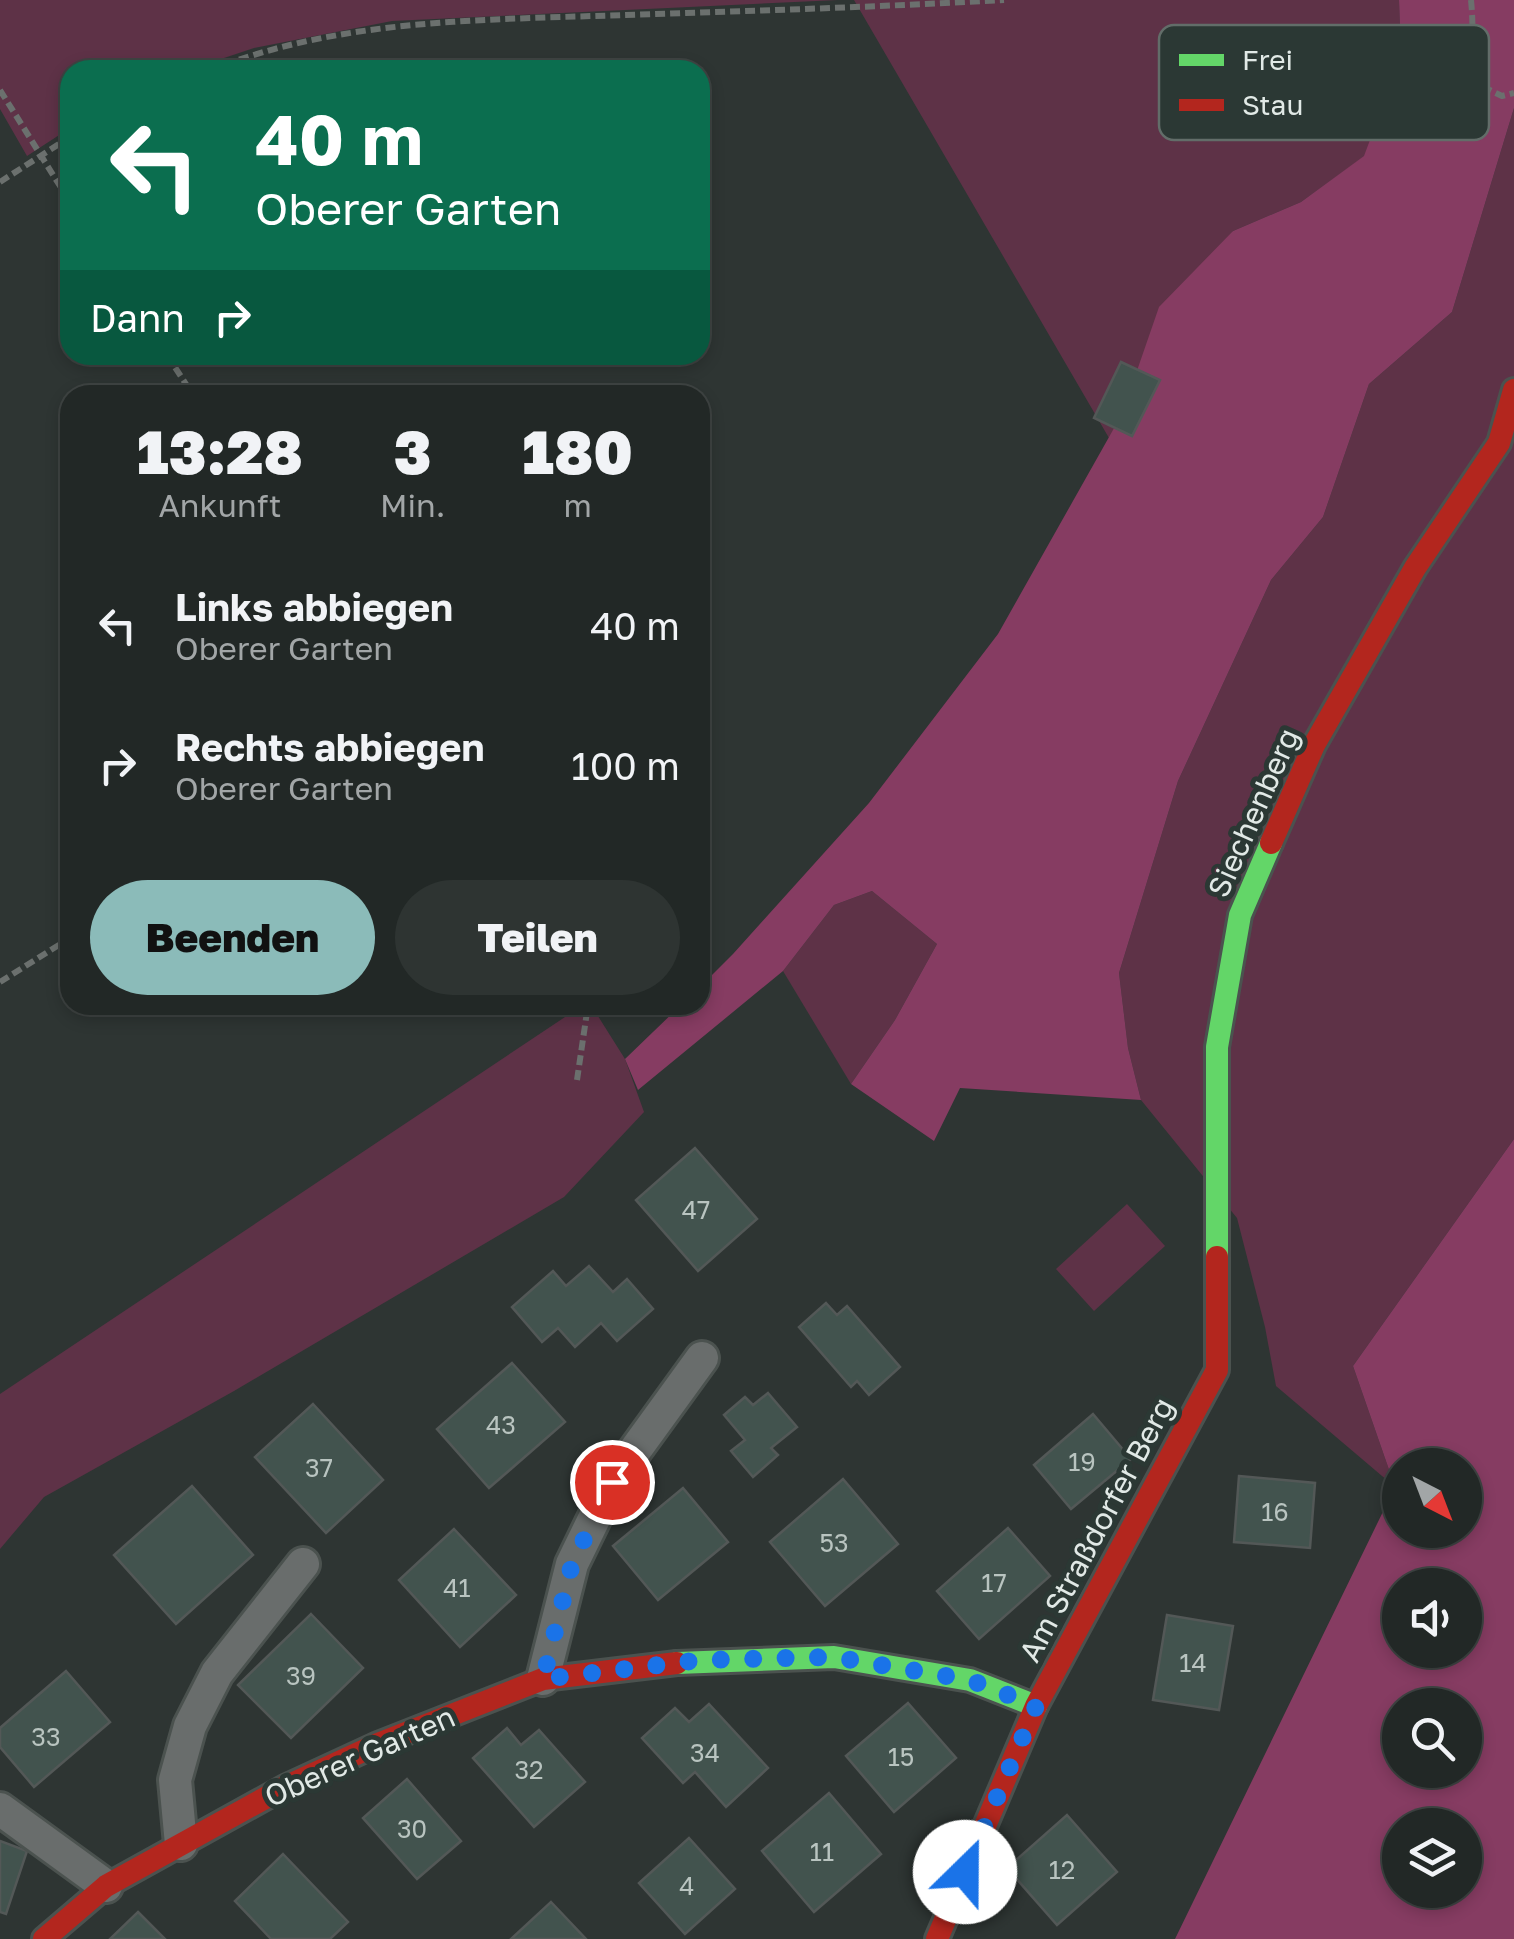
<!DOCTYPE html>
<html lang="de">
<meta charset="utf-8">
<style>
body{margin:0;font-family:"Golos Text",sans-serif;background:#2e3432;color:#f1f3f6;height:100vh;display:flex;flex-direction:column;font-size:38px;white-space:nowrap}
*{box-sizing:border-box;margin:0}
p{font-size:32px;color:#a2a6a7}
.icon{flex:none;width:55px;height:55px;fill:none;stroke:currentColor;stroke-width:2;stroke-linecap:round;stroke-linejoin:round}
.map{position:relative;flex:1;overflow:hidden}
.drawer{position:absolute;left:60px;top:385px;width:650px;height:630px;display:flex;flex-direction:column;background:#222826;border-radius:30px;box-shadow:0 5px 15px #0003,0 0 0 2px #3f4443}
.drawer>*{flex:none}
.banner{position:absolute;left:60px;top:60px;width:650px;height:305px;border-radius:30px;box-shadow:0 5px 15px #0003,0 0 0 2px #3f4443;background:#0b6e4f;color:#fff;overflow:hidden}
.needle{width:65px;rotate:138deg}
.tools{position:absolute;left:1382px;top:1448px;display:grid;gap:20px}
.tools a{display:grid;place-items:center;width:100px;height:100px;border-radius:50%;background:#222826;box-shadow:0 5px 15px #0003,0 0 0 2px #3f4443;font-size:50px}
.pin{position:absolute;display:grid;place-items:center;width:85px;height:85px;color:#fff;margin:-42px;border:5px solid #fff;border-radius:50%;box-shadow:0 2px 10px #0007}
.me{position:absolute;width:110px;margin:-55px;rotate:23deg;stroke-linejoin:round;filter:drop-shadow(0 0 8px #0008)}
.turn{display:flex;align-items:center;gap:35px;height:210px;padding:0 30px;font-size:45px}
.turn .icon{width:130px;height:130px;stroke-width:2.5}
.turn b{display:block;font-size:70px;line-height:85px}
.then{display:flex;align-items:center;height:95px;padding:0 30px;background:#0003;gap:20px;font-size:38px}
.eta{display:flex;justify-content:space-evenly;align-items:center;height:170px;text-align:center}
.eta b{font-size:60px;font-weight:800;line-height:70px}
.button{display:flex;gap:20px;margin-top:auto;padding:20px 30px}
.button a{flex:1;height:115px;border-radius:60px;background:#8bbbb9;color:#111;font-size:40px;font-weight:800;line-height:115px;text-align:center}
.button a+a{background:#2e3432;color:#f1f3f6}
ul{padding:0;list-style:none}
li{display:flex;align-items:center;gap:30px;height:140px;padding:0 30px}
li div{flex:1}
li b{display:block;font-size:38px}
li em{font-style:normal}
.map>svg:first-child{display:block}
.green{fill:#5e3247}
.forest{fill:#863c62;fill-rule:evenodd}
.building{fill:#42534e;stroke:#535857;stroke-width:2.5}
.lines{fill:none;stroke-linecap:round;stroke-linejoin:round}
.street-casing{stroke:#4b524f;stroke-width:38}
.fast-casing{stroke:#4b524f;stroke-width:28}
.jam-casing{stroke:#4b524f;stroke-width:28}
.path{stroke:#6b706e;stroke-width:6;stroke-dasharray:10 5;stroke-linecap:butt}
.street{stroke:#696d6c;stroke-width:32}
.fast{stroke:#63d668;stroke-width:22}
.jam{stroke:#b3261e;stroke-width:22}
.route{stroke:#1a73e8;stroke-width:18;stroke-dasharray:0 32.4}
.labels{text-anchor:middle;stroke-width:10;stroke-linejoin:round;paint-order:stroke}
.number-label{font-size:25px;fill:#b9c4c0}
.street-label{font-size:30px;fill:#e1e9e6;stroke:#2b3834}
.key{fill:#2b3834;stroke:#626d69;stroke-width:2.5}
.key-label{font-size:28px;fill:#e1e9e6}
</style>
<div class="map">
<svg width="1514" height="1939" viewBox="0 0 1514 1939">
<rect width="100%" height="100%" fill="#2e3533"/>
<!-- green -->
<g class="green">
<polygon points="0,0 838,0 392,21 254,48 188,70 70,70 70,128 27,156 0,109"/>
<polygon points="854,0 1399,0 1401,57 1365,156 1301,202 1233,231 1109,438"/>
<polygon points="1514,108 1514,1139 1353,1366 1395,1487 1276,1386 1265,1327 1237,1218 1141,1100 1128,1048 1119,973 1178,781 1271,580 1323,517 1369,384 1452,312"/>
<polygon points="872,891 937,944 895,1020 851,1084 783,971 834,905"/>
<polygon points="583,1005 591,1005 625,1059 644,1112 564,1197 234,1391 44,1497 0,1549 0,1394"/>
<polygon points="1127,1204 1165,1246 1094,1311 1056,1269"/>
</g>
<!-- forest -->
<g class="forest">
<polygon points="1399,0 1514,0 1514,108 1452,312 1369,384 1323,517 1271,580 1178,781 1119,973 1128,1048 1141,1100 960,1088 934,1141 851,1084 895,1020 937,944 872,891 834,905 783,971 638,1090 625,1059 681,1005 700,1005 700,987 733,954 869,803 998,634 1122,414 1159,307 1233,231 1301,202 1364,156 1401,57"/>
<path d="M 1514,1139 L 1514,1939 L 1175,1939 L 1395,1487 L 1353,1366 ZM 1400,1465 L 1465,1465 L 1465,1530 L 1400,1530 ZM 1400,1585 L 1465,1585 L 1465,1650 L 1400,1650 ZM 1400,1705 L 1465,1705 L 1465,1770 L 1400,1770 ZM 1400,1825 L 1465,1825 L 1465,1890 L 1400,1890 Z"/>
</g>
<!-- building -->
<g class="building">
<polygon points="1121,362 1160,380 1132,436 1094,418"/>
<polygon points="695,1148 757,1219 698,1271 636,1200"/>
<polygon points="589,1266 613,1292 627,1279 653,1309 617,1341 601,1323 575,1347 558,1328 542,1342 512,1307 553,1271 566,1286"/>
<polygon points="826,1303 837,1315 847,1306 900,1367 869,1395 857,1381 851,1387 799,1327"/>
<polygon points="512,1363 565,1422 489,1488 437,1429"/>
<polygon points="768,1393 797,1427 771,1448 778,1455 753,1477 731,1451 745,1440 724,1415 745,1397 753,1405"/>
<polygon points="313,1404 383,1480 326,1533 255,1457"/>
<polygon points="1093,1414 1131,1459 1071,1509 1034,1465"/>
<polygon points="1239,1476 1315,1483 1310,1548 1234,1542"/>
<polygon points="843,1479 898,1544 825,1606 770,1542"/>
<polygon points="192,1486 253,1555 176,1624 114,1555"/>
<polygon points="683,1488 728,1542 658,1600 613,1546"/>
<polygon points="1008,1528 1050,1576 979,1639 937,1591"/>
<polygon points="454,1529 516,1595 460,1647 399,1580"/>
<polygon points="311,1614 363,1668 291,1738 238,1685"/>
<polygon points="1167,1615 1233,1626 1219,1710 1153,1700"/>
<polygon points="66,1671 110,1722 34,1787 0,1747 0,1728"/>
<polygon points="908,1703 956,1758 894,1812 846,1756"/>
<polygon points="709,1704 768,1768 726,1807 695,1772 683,1783 642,1738 675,1708 689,1722"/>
<polygon points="507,1728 521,1745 539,1730 585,1782 534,1827 473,1758"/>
<polygon points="407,1779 461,1841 417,1879 363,1818"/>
<polygon points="829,1793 881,1854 814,1912 762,1851"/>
<polygon points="1067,1815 1117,1872 1057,1925 1007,1868"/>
<polygon points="689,1838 735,1889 685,1934 639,1883"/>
<polygon points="0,1841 27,1851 6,1914 0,1912"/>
<polygon points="283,1854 348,1922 330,1939 271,1939 235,1901"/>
<polygon points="551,1902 586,1939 511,1939"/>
<polygon points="138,1912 165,1939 110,1939"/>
</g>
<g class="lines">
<defs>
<g id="street">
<polyline points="543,1679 572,1564 612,1482 702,1358"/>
<polyline points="0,1809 106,1886"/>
<polyline points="181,1844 175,1780 190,1726 217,1673 303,1564"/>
</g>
<g id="fast">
<polyline points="1217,1257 1217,1047 1240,915 1271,843"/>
<polyline points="677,1663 834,1657 970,1680 1036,1706"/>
</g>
<g id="jam">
<polyline points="1271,843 1314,745 1415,568 1499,443 1514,390"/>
<polyline points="44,1939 106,1886 285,1787 378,1744 543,1679 677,1663"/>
<polyline points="937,1939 1036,1706 1217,1370 1217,1257"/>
</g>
</defs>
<!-- street casing -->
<use href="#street" class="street-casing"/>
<!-- fast casing -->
<use href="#fast" class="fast-casing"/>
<!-- jam casing -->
<use href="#jam" class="jam-casing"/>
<!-- path -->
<g class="path">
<path d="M 1471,0 C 1474,29 1471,57 1477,84 L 1502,96 L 1514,93"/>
<path d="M 211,70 C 341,18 487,20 624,15 C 751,11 878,7 1004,0"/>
<polyline points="0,90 70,202"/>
<polyline points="0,182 70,137"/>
<polyline points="167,355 193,395"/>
<polyline points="0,982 70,938"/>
<polyline points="577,1080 588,1005"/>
</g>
<!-- street -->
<use href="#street" class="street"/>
<!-- fast -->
<use href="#fast" class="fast"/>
<!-- jam -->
<use href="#jam" class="jam"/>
</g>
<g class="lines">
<!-- route -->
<polyline class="route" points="612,1482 572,1564 543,1679 700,1660 834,1657 970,1680 1036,1706 965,1872"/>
</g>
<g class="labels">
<!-- number labels -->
<g class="number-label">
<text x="696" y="1219">47</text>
<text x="501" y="1434">43</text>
<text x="1082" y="1471">19</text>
<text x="319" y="1477">37</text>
<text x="1275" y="1521">16</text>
<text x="834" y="1552">53</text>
<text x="994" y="1592">17</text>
<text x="457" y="1597">41</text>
<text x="1193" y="1672">14</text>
<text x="301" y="1685">39</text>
<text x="46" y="1746">33</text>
<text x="705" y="1762">34</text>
<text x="901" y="1766">15</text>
<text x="529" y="1779">32</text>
<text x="412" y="1838">30</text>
<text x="822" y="1861">11</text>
<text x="1062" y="1879">12</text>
<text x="687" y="1895">4</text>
</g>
<!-- street labels -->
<g class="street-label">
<text transform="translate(1254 813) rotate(-66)" y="10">Siechenberg</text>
<text transform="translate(1097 1530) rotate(-62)" y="10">Am Straßdorfer Berg</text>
<text transform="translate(360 1757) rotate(-24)" y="10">Oberer Garten</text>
</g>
</g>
<!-- legend -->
<rect x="1159" y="25" width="330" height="115" rx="15" class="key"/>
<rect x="1179" y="54" width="45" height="12" fill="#63d668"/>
<rect x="1179" y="99" width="45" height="12" fill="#b3261e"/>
<g class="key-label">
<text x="1242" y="70">Frei</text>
<text x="1242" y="115">Stau</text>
</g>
</svg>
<div class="tools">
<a><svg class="needle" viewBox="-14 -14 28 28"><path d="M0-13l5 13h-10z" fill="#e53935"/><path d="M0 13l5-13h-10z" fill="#a2a6a7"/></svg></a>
<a><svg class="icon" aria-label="sound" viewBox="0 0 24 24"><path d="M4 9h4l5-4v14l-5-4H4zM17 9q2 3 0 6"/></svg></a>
<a><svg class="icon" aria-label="search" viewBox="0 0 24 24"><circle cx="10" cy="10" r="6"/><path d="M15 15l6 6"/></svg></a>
<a><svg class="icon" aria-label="layers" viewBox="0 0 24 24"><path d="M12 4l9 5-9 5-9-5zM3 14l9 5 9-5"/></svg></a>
</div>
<div class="pin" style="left:612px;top:1482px;background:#d93025"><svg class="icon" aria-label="arrive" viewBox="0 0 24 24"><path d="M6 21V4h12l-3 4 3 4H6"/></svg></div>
<svg class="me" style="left:965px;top:1872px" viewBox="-20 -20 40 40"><circle r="19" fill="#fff"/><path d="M0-13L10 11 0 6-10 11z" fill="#1a73e8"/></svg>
<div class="banner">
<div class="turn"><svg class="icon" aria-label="left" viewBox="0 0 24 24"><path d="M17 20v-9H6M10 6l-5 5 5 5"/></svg><div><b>40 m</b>Oberer Garten</div></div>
<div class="then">Dann<svg class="icon" aria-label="right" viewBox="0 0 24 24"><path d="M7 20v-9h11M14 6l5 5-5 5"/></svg></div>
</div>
<section class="drawer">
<div class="eta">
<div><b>13:28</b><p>Ankunft</p></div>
<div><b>3</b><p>Min.</p></div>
<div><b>180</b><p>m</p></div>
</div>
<ul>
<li><svg class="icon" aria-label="left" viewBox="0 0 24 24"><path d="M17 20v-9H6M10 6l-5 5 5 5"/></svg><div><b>Links abbiegen</b><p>Oberer Garten</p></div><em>40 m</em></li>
<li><svg class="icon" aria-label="right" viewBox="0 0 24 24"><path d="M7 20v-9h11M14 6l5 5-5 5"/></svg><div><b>Rechts abbiegen</b><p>Oberer Garten</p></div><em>100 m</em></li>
</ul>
<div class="button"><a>Beenden</a><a>Teilen</a></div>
</section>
</div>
